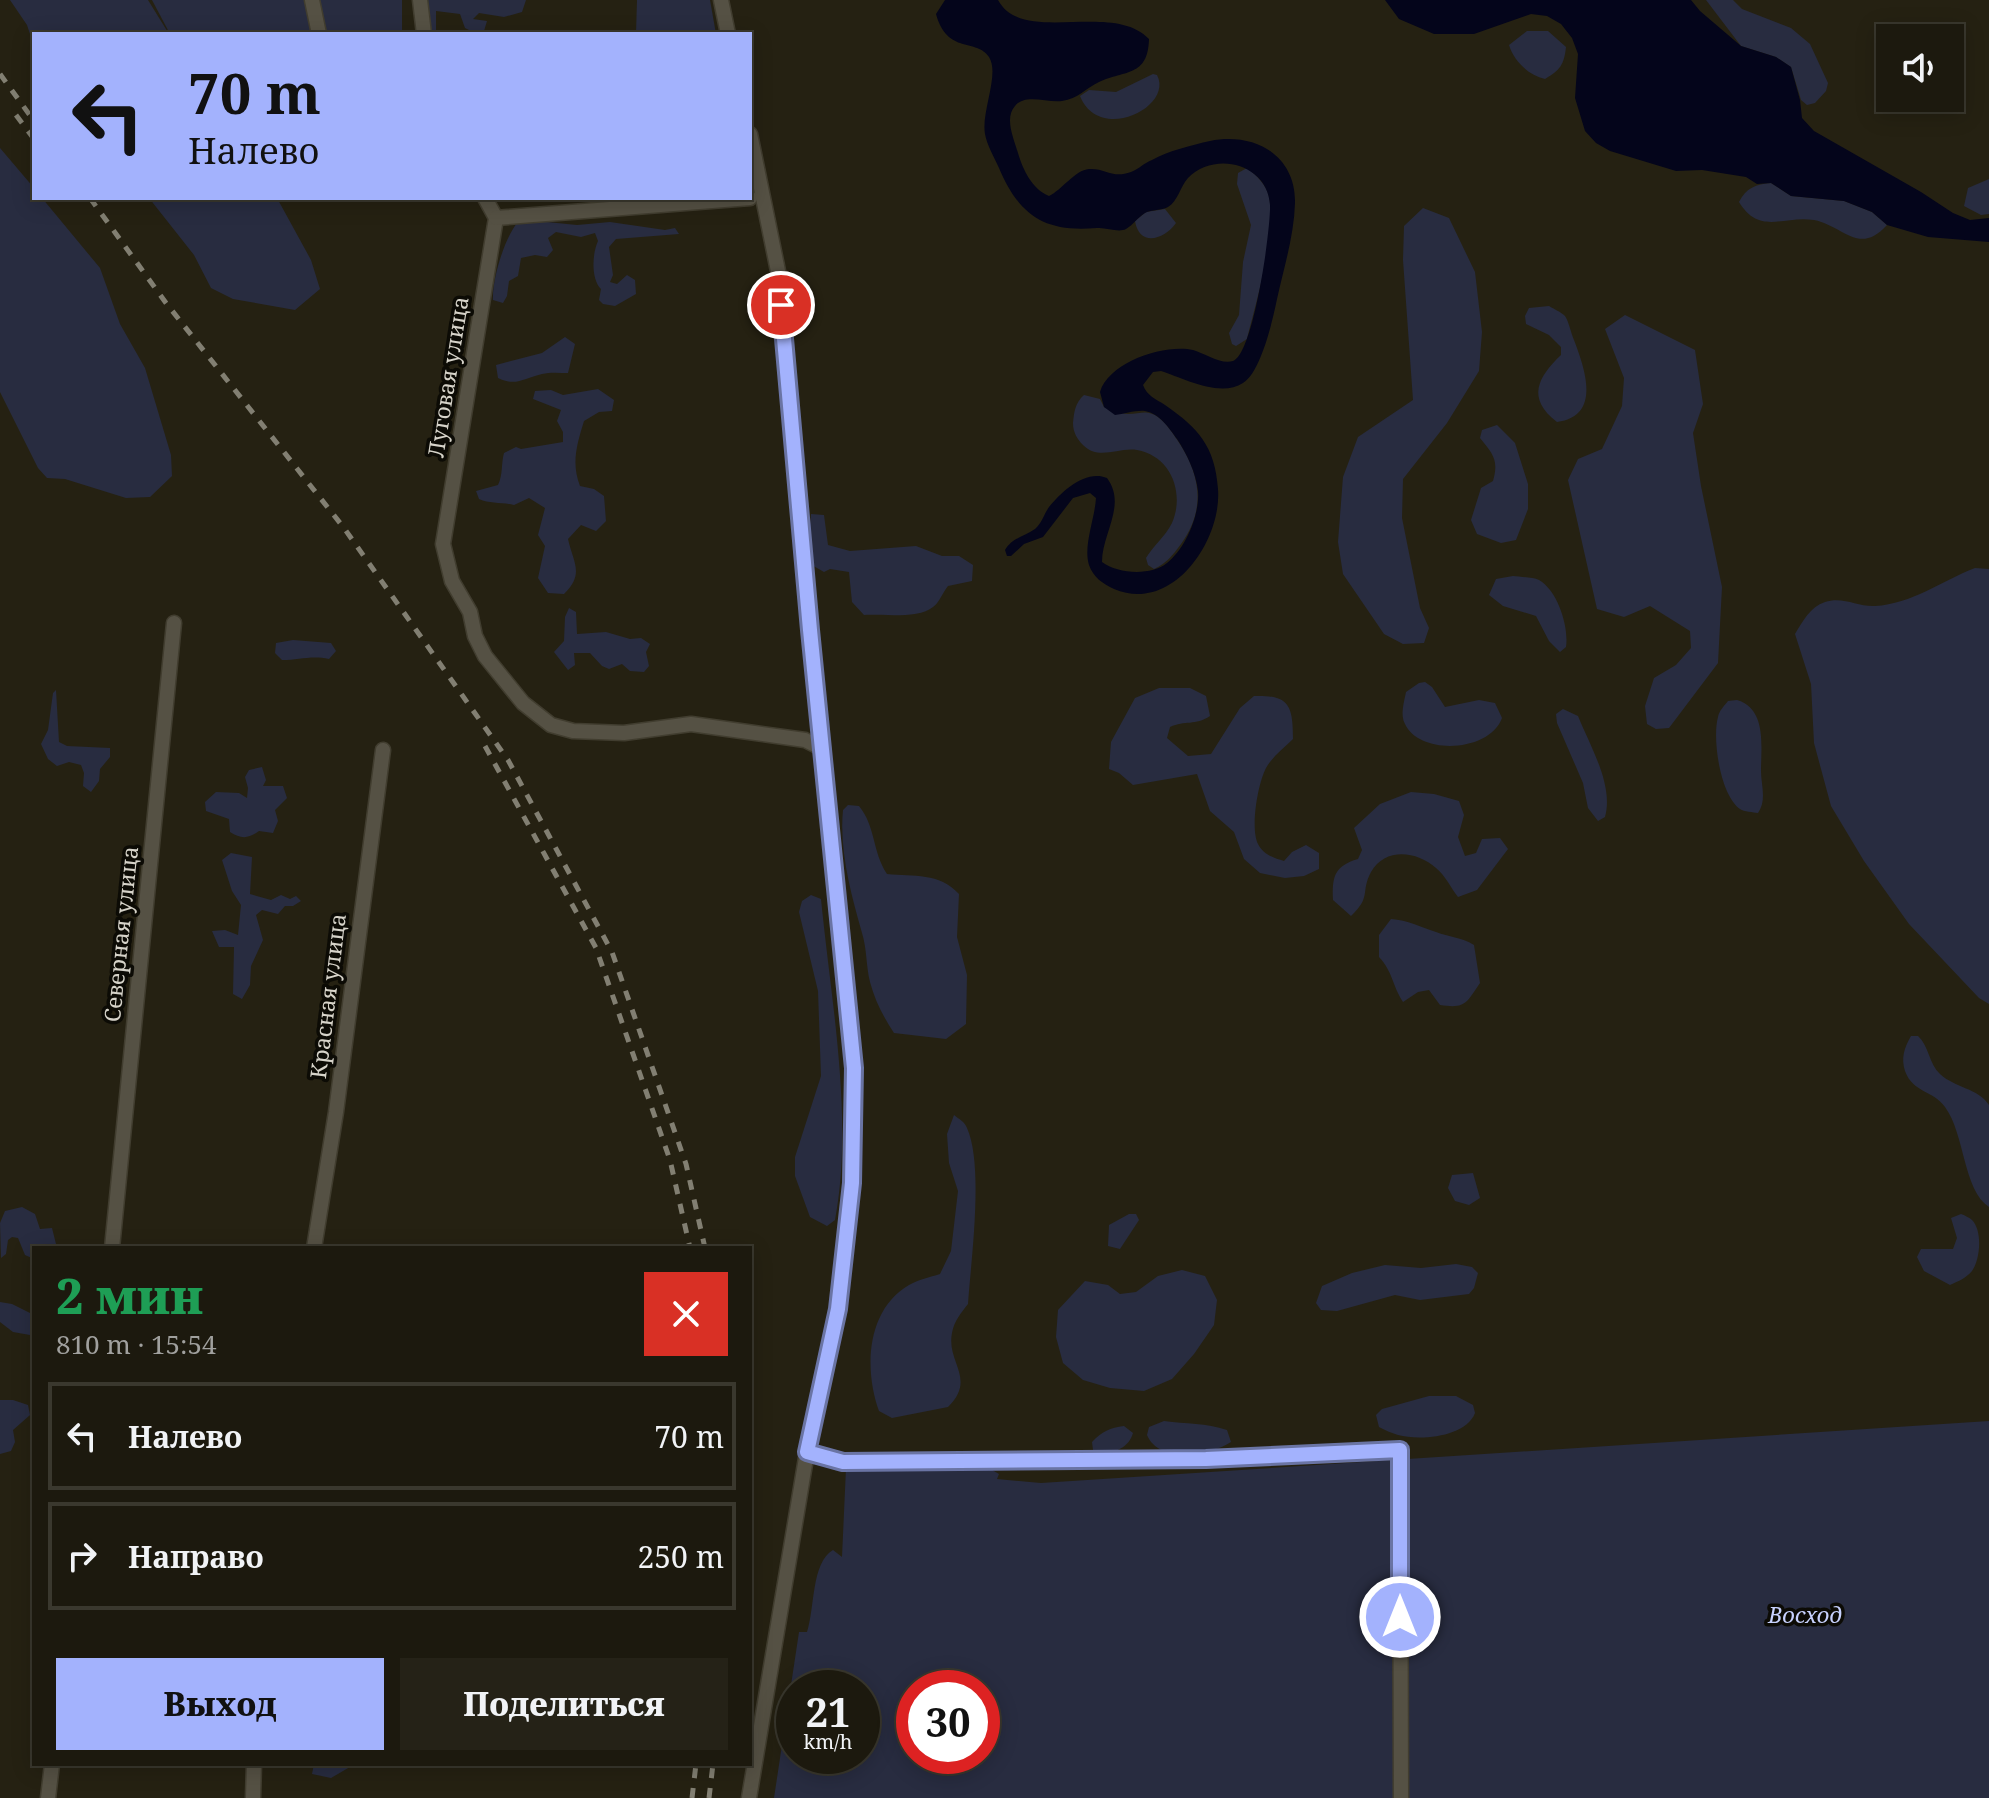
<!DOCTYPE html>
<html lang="ru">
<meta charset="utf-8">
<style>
body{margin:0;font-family:"Noto Serif",serif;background:#252217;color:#f1f3f6;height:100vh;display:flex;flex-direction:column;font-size:30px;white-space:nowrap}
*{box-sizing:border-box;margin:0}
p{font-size:26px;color:#a0a09e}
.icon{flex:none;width:44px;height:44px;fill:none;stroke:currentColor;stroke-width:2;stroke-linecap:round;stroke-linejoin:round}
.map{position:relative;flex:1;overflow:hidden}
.panel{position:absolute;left:32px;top:1246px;width:720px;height:520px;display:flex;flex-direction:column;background:#1c190e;border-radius:0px;box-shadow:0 4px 20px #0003,0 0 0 2px #3a382e}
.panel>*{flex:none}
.guide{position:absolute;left:32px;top:32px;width:720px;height:168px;border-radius:0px;box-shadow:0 4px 20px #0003,0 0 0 2px #3a382e;background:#a3b2fd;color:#111;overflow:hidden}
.fabs{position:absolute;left:1876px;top:24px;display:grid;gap:16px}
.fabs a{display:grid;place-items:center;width:88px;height:88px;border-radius:0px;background:#1c190e;box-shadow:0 4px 20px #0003,0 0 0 2px #3a382e;font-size:40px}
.speed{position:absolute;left:776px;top:1670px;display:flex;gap:16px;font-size:40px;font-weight:700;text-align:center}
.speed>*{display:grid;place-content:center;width:104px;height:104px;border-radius:50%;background:#1c190e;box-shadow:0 4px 20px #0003,0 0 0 2px #3a382e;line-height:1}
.speed small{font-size:20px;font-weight:400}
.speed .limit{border:12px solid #d22;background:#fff;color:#111}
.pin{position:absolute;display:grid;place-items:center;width:68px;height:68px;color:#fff;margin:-34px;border:4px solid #fff;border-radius:50%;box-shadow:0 2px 8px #0007}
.me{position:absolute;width:88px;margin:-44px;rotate:0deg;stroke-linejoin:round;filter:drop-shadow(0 0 6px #0008)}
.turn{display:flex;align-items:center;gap:28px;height:168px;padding:0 24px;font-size:36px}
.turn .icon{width:104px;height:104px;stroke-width:2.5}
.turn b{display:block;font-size:56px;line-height:68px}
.round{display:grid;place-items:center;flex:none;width:84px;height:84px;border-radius:0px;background:#252217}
.overview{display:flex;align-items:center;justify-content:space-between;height:136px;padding:0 24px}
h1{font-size:48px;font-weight:800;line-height:60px;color:#1e9e55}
.primary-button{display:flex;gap:16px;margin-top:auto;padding:16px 24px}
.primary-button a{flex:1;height:92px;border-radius:0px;background:#a3b2fd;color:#111;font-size:32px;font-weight:800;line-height:92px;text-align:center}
.primary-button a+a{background:#252217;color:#f1f3f6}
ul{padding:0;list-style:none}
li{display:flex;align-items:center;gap:24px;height:108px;margin:0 16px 12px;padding:0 8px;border:4px solid #3a382e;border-radius:0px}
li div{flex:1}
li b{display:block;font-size:30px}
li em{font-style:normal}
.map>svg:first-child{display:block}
.green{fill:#282c40;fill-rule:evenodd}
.water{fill:#04051b}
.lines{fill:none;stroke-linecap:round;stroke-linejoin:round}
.street-casing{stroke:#413d2f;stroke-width:17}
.street{stroke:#555144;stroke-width:14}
.rail{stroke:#827f72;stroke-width:5;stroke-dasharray:10 10;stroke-linecap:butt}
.route-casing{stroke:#6a74a4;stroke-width:20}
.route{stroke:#a3b2fd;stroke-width:14}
.labels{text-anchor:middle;stroke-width:7;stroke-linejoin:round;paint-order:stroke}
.street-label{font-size:22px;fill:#d6d3c9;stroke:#0c0b05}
.park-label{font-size:22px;font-style:italic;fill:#c7d1fd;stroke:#0c0b05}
</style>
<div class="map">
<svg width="1989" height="1798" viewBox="0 0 1989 1798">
<rect width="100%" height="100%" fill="#252112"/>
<!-- green -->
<g class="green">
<polygon points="10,0 148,0 169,34 34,34 34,46 27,25"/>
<polygon points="152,0 402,0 402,34 170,34"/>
<polygon points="428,0 526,0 522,12 504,17 479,13 473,19 487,21 484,31 473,32 465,28 460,14 436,11 436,34 431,34"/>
<polygon points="637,0 710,0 716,34 636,34"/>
<polygon points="1706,0 1733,0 1742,9 1791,28 1810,44 1828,83 1826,91 1815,103 1807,105 1801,100 1791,67 1776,57 1741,46"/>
<path d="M 1527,31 L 1548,31 L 1566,47 C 1564,65 1560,70 1545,79 C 1528,75 1514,61 1509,45 Z"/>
<path d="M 1153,74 L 1157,75 C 1174,107 1099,144 1080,96 L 1089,90 L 1116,92 Z"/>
<polygon points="0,148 34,188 34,198 42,198 100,268 120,324 145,368 171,455 172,476 150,497 126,498 65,479 47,478 38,468 0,392"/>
<path d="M 1247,168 C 1256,175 1267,185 1269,197 C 1277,232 1256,303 1247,339 L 1236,346 L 1232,344 L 1229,333 L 1239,315 L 1243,262 L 1251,225 L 1237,184 L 1238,173 Z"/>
<polygon points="1989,179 1989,214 1981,215 1964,206 1968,188"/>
<path d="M 1771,183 L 1791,196 L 1844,201 L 1872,212 L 1887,225 C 1859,256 1844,226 1814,220 C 1783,215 1760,236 1739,202 C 1746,188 1756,184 1771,183 Z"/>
<polygon points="149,198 277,198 311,260 320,289 295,310 233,299 211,288 194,255"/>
<polygon points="1423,208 1449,218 1475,272 1482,332 1479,371 1447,423 1403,479 1402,518 1420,608 1429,628 1424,643 1403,644 1384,634 1343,574 1338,542 1343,477 1358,437 1413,400 1403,260 1404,226"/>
<path d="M 1165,209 L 1176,223 C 1164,240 1139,247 1135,221 L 1146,212 Z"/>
<path d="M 537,221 L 577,225 L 610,222 L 665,230 L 675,228 L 679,234 L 616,239 L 609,247 L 613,275 L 610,282 L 617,284 L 627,275 L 635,280 L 636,294 L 615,306 L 603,304 L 599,300 L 601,289 C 591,279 592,254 598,241 L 595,233 L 581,237 L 556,232 L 548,238 L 553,250 L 547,257 L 535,255 L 521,258 L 518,276 L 509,281 L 507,296 L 503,303 L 493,300 C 492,279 504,240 517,223 Z"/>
<path d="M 1549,306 C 1554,309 1561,312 1565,316 C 1569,322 1571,333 1574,340 C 1584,367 1603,416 1557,422 C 1526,398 1538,377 1561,355 L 1561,347 L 1549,335 L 1526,324 L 1525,316 L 1529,308 Z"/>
<polygon points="1625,315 1695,350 1703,404 1693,433 1701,486 1722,587 1718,663 1669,728 1656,729 1647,724 1645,706 1654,678 1676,665 1691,648 1690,631 1650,606 1624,617 1597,609 1568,480 1578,459 1602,449 1622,406 1624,378 1605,329"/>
<path d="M 565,337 L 575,344 L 568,373 C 560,373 550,372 542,374 C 524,378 516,387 498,378 L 496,365 L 542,353 Z"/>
<path d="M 598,389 L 614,400 L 612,411 L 599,412 L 584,421 C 577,444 571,463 580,486 L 594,489 L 604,496 L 606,521 L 596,531 L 581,525 L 568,539 C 573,562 585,574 564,594 L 548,593 L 538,578 L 545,546 L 538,535 L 545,508 L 529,498 L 514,505 C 502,502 490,504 479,499 L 476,491 L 498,485 C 503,475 501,464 504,453 L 516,447 L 521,449 L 563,442 L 563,432 L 557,421 L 561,410 L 533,399 L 535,391 L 551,390 L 563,395 Z"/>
<path d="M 1084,395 L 1100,399 L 1104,407 C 1111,409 1121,414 1128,414 C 1141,414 1146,409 1158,417 C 1166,423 1172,432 1178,441 C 1201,476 1206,509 1181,544 C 1172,556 1167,563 1154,569 L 1148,565 L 1146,558 C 1153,546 1165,537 1172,523 C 1185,493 1171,456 1137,450 C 1118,447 1099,461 1083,445 C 1077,439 1073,432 1073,423 C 1074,412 1075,403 1084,395 Z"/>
<path d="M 1497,425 L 1515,443 L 1528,484 L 1528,509 L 1516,540 L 1501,543 L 1477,534 L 1471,520 L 1481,488 L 1493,481 C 1499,460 1493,454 1480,438 L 1482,430 Z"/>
<path d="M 811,514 L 824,515 L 828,545 L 850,551 L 916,546 L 942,556 L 959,556 L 973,565 L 972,581 L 948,586 C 943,592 939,603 933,607 C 919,619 883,614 864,615 L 852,602 L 849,572 L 830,569 L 824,572 L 810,564 L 808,546 Z"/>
<path d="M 1975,568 L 1989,569 L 1989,1004 L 1979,998 L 1909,924 L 1864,861 L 1831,806 L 1814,743 L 1811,684 L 1795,634 C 1803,621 1810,607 1825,602 C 1843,596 1858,607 1875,606 C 1912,604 1941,581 1975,568 Z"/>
<path d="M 1513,576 C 1520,577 1533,577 1539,580 C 1558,591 1569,627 1566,647 L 1560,652 L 1549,641 L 1536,616 L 1503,606 L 1489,595 L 1496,579 Z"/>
<polygon points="569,608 576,612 577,634 606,632 630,639 641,638 650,644 646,652 649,666 644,672 630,671 622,664 609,669 602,666 590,653 574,653 575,665 568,670 554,652 564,641 565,617"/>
<path d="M 293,640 L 331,643 L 336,651 L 329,659 C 312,655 299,660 282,660 L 275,653 L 276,643 Z"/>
<path d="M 1425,682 L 1432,687 L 1445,707 L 1479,700 L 1495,703 L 1502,718 C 1490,752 1420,756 1405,724 C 1400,715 1404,702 1406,692 L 1419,683 Z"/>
<path d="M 1159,688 L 1190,688 L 1206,696 L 1210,716 C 1195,726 1185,720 1170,727 L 1167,738 L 1188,756 L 1211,754 L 1240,708 L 1254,696 C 1289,695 1293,705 1293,739 C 1284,748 1272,757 1266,768 C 1258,783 1250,828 1258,844 C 1263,854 1273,858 1284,861 L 1292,852 L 1306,845 L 1319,853 L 1319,869 L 1304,876 L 1285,878 L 1260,873 L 1244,859 L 1234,832 L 1210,811 L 1197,774 L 1133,785 L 1119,773 L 1109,769 L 1111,742 L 1135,698 Z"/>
<polygon points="56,690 59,742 67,746 110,748 110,757 100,769 99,781 91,792 83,786 84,773 81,765 69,762 57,766 48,759 41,744 48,730 53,693"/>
<path d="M 1737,700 C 1767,709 1761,746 1761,771 C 1761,785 1767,800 1758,813 C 1753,812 1744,812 1740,809 C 1720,795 1712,738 1718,717 C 1719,711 1724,706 1728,701 Z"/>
<path d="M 1563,709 L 1578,716 C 1590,746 1614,785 1605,817 L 1598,821 L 1588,808 L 1583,783 L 1557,723 L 1556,714 Z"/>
<path d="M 262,767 L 266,780 L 263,786 L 283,786 L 287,798 L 275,810 L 278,821 L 273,833 L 259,831 C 248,839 241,839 230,832 L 229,819 L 206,811 L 205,802 L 216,792 L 239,793 L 247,798 L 248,788 L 245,777 L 249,770 Z"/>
<path d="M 1411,792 L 1434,794 L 1459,801 L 1464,815 L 1458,837 L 1465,856 L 1476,853 L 1482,839 L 1500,838 L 1508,849 L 1477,890 L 1458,897 C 1451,888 1445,875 1436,868 C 1417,851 1385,847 1371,872 C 1360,893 1372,896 1351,916 L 1333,900 C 1332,877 1334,866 1358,859 L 1362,850 L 1354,828 L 1380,804 Z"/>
<path d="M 848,805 L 859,806 C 876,827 872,851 887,874 C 914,877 939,872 959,894 L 957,937 L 967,975 L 966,1024 L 946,1039 L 894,1033 C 883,1016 875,1001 870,982 C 866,966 867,949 862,933 C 851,894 839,850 843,810 Z"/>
<polygon points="231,853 252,857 250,894 271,900 281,895 290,899 296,896 301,901 293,906 285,906 278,914 262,910 256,915 263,940 251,966 250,985 242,999 233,994 234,947 219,947 212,931 225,930 238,935 241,905 232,891 222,860"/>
<path d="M 811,895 L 821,899 C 831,1001 854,1120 835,1220 L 827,1226 L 810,1217 L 795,1176 L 795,1157 L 821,1076 L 818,991 L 799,912 L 802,901 Z"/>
<path d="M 1391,919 C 1408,920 1420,927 1436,932 C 1449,937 1461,937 1474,945 L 1480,983 C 1466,1003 1466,1009 1440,1005 L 1429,990 L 1418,992 L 1403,1002 C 1392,985 1393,972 1379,957 L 1379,935 Z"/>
<path d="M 1911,1036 L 1918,1036 C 1929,1046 1929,1064 1940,1074 C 1955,1088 1978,1088 1989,1105 L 1989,1207 C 1963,1190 1965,1134 1945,1107 C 1933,1090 1913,1093 1905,1071 C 1901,1058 1904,1048 1911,1036 Z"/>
<path d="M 954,1115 C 959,1119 965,1122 967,1128 C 984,1166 971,1260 968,1304 C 961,1313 954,1321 952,1333 C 946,1362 977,1379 948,1407 L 892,1418 L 879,1411 C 864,1370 866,1310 909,1285 C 918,1280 930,1277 940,1274 L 951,1251 L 958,1191 L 949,1163 L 947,1134 Z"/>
<polygon points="1473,1173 1480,1198 1469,1205 1455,1201 1448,1188 1452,1175"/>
<polygon points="22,1207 35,1214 40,1229 52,1228 57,1248 34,1248 34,1259 25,1255 18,1238 12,1237 8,1240 6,1254 1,1258 0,1223 5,1211"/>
<polygon points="1129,1214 1136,1214 1139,1220 1120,1249 1108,1246 1109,1225"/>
<path d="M 1961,1214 C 1964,1215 1970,1218 1972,1220 C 1983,1231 1980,1260 1972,1271 C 1966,1278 1959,1281 1950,1285 L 1924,1271 L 1917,1257 L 1921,1249 L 1953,1249 L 1957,1238 L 1951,1218 Z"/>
<polygon points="1456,1264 1472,1267 1478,1273 1474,1288 1469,1294 1420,1300 1395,1295 1337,1311 1321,1310 1316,1303 1322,1286 1352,1273 1385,1265 1421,1268"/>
<polygon points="1182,1270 1205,1276 1217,1300 1214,1325 1194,1354 1172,1379 1144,1391 1110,1388 1083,1380 1063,1363 1056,1337 1058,1310 1085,1281 1108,1285 1120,1294 1136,1292 1158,1276"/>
<polygon points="0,1302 12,1304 34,1315 34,1326 30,1335 13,1332 0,1322"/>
<path d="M 1429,1396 L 1456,1396 L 1473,1405 L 1475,1413 C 1466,1437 1420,1441 1398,1435 C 1391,1433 1385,1430 1379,1427 L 1376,1415 L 1382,1409 Z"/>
<polygon points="0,1400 13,1400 28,1405 30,1415 13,1430 15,1442 11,1451 0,1454"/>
<path d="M 1164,1421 C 1186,1424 1206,1423 1227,1430 L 1231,1442 C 1210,1456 1159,1464 1147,1435 L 1149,1427 Z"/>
<path d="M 1989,1421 L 1989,1798 L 774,1798 L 799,1632 L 807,1632 C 815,1608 811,1563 833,1550 L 842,1557 L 846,1468 L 868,1470 L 902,1467 L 946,1470 L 987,1467 L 999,1474 L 997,1479 L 1041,1483 ZM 794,1688 L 862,1688 L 862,1756 L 794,1756 ZM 914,1688 L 982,1688 L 982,1756 L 914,1756 Z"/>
<path d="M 1124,1426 L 1133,1433 C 1129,1447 1118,1450 1106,1455 L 1093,1450 L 1092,1442 C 1102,1431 1110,1428 1124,1426 Z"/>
<polygon points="314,1764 355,1764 331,1778 312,1774"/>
</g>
<!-- water -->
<g class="water">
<path d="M 945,0 L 998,0 C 1023,46 1112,0 1149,39 C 1148,77 1125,70 1099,82 C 1086,88 1078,99 1062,101 C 1047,103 1025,93 1015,106 C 1004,118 1014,139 1018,153 C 1023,170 1032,189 1049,196 C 1062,190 1075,170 1089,169 C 1106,168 1112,179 1131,172 C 1139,169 1144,163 1152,160 C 1168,151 1192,145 1210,141 C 1253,132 1296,154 1295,203 C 1294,236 1284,267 1277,299 C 1273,319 1261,372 1243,383 C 1220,398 1183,378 1161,371 L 1153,372 L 1143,385 C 1147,396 1156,399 1165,405 C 1198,428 1215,446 1218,489 C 1222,540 1173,614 1114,589 C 1103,584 1093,577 1089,565 C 1083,546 1095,518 1096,498 L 1090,493 L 1073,498 L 1043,537 L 1024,544 L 1011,556 L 1007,556 L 1005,550 C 1013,537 1024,537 1035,529 C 1042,523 1044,514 1049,507 C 1062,491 1086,469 1107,478 C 1127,505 1102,533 1102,562 C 1118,574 1151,576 1167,563 C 1186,548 1200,514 1198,491 C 1196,473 1187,454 1177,439 C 1169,428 1160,414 1145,411 C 1136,410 1124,414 1115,415 L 1104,407 L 1100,392 C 1109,362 1164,344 1193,350 C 1204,353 1221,365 1233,361 C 1254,354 1271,227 1270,205 C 1268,164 1215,150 1188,178 C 1180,187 1178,201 1168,207 C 1161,211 1152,209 1145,213 C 1138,217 1133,225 1126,229 C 1118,233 1106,227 1097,228 C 1044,233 1019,215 999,168 C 994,157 987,145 985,134 C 981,112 1000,74 989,57 C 977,38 947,55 936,14 Z"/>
<polygon points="1385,0 1691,0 1700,11 1741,46 1776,57 1791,67 1800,100 1802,118 1814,131 1921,192 1953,213 1970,220 1989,218 1989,242 1928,237 1887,225 1872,212 1844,201 1791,196 1771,183 1757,184 1746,177 1702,170 1676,171 1610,151 1596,143 1585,131 1575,98 1578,54 1572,38 1561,24 1547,16 1531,14 1474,34 1434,34 1399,19"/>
</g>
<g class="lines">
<defs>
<g id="street">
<polyline points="312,0 319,34"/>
<polyline points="420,0 424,34"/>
<polyline points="721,0 728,34"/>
<polyline points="485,198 496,218 443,544 452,581 470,612 475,636 485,656 523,703 551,725 573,731 624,733 691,724 805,740 823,749"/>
<polyline points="496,218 750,198"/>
<polyline points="112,1248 174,623"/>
<polyline points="314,1248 336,1112 383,750"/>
<polyline points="807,1452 843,1462 1206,1459 1400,1450 1401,1798"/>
<polyline points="48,1798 52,1764"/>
<polyline points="253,1798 254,1764"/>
<polyline points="749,1798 807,1452 838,1309 852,1183 854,1068 810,630 779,276 750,134"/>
</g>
</defs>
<!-- street casing -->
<use href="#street" class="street-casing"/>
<!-- street -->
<use href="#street" class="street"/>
<!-- rail -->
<g class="rail">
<polyline points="0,74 34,121"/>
<polyline points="16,115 34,139"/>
<polyline points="90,198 166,303 344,528 508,760 612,952 686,1164 705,1248"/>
<polyline points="485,746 596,948 670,1160 690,1248"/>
<polyline points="692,1798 696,1764"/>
<polyline points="709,1798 713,1764"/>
</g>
</g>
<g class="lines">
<defs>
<polyline id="route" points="781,305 810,630 854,1068 852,1183 838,1309 807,1452 843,1462 1206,1459 1400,1450 1400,1617"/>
</defs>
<!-- route casing -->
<use href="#route" class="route-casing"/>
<!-- route -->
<use href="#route" class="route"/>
</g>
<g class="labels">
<!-- street labels -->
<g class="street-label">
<text transform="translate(448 377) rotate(-81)" y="8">Луговая улица</text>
<text transform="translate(121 934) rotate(-84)" y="8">Северная улица</text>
<text transform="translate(328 996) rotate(-83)" y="8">Красная улица</text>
</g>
<!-- park labels -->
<g class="park-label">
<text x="1805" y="1623">Восход</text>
</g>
</g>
</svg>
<div class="fabs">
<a><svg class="icon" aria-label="sound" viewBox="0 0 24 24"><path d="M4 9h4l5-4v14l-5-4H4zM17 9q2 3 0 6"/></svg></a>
</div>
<div class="speed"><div>21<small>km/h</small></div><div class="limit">30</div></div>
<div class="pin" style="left:781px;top:305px;background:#d93025"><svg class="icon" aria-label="arrive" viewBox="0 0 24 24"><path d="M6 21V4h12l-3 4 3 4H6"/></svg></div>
<svg class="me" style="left:1400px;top:1617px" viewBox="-20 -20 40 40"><circle r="17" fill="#a3b2fd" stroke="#fff" stroke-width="3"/><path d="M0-11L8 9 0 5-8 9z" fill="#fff"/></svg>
<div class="guide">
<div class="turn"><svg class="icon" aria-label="left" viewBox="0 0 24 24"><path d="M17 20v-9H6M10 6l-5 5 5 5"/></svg><div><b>70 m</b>Налево</div></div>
</div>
<section class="panel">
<div class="overview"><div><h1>2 мин</h1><p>810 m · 15:54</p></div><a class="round" style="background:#d93025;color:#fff"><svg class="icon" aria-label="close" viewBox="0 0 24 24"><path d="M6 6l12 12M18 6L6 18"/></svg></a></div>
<ul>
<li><svg class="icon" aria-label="left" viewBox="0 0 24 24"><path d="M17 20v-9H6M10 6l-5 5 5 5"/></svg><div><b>Налево</b></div><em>70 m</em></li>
<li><svg class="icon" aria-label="right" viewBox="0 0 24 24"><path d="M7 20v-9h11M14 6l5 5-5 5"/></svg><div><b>Направо</b></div><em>250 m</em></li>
</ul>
<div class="primary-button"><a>Выход</a><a>Поделиться</a></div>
</section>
</div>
